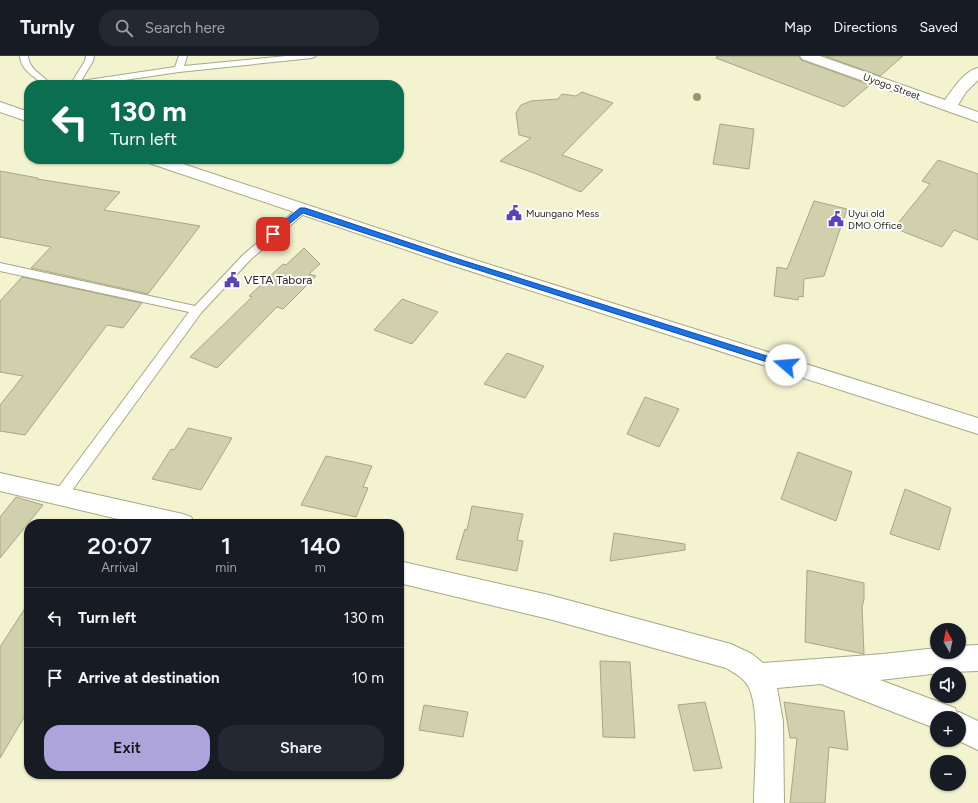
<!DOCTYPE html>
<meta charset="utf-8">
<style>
body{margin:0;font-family:Figtree,sans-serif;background:#242831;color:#f1f3f6;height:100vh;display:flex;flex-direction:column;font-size:15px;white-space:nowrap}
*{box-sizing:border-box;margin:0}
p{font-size:13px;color:#9ea1a6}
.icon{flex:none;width:22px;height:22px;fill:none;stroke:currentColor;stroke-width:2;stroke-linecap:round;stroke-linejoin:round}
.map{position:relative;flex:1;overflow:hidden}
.side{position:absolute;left:24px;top:463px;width:380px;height:260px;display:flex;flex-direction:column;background:#171b24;border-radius:16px;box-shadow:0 1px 3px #0004}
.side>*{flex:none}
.banner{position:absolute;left:24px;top:24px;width:380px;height:84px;border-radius:16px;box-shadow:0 1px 3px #0004;background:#0b6e4f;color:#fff;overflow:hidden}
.needle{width:26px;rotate:351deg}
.buttons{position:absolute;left:930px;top:567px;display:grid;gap:8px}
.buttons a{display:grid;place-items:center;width:36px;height:36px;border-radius:50%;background:#171b24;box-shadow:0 1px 3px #0004;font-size:20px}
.pin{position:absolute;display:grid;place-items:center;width:34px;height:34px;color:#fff;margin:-17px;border-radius:8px;box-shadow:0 2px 6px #0006}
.me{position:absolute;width:44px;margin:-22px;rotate:288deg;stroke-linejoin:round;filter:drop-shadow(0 0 3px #0008)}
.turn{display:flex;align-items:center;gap:14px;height:84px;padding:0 20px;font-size:18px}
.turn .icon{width:52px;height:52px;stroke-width:2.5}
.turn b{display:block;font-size:28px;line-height:34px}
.eta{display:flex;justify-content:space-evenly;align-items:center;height:68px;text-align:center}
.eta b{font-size:24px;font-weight:600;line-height:28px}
.primary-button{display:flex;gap:8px;margin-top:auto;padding:8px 20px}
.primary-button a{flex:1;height:46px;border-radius:16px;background:#aca4db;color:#111;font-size:16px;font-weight:600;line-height:46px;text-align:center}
.primary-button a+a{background:#242831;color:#f1f3f6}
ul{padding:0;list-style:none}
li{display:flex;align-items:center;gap:12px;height:60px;padding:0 20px;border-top:1px solid #363941}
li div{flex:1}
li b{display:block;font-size:15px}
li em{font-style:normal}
header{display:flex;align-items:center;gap:24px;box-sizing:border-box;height:56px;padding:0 20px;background:#171b24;border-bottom:1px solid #363941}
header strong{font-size:19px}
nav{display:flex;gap:22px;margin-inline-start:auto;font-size:14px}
.search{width:280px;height:36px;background:#242831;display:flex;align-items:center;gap:10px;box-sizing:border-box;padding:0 14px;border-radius:16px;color:#9ea1a6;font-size:15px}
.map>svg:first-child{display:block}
.building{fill:#d0d0ad;stroke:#a7a685}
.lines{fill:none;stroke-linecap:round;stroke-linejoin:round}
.lane-casing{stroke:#a8a886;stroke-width:2}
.street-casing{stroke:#a8a886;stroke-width:2}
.secondary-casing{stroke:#a8a886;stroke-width:2}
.lane{fill:#fff;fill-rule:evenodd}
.street{fill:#fff;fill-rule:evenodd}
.secondary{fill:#fff;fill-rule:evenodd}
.tree{fill:#97976a}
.route{fill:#1a73e8;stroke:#114b97}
.labels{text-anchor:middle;stroke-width:4;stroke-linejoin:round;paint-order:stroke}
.far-street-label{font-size:10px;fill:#27271a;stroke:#fff}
.far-poi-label{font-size:10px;fill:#27271a;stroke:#fff;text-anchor:start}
.poi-label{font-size:12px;fill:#27271a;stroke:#fff;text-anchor:start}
</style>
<header>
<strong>Turnly</strong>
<div class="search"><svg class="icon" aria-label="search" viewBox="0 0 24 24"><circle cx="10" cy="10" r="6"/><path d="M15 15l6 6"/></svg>Search here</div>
<nav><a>Map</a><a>Directions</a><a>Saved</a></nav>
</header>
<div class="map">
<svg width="978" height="747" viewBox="0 0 978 747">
<rect width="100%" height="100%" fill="#f3f3d0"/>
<!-- building -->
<g class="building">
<polygon points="717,0 799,0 801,4 870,29 844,51 716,2"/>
<polygon points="825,0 903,0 880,20"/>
<polygon points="582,36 613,47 562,99 603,114 581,136 534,117 500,105 531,82 519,79 516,57 521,49 531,45 558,43 562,38 576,40"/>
<polygon points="720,68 754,73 749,113 713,108"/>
<polygon points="938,104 978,118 978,184 954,174 942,191 894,172 930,128 922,125"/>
<polygon points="0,115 38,122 37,123 120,136 104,154 200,170 148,238 31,212 51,191 0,181"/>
<polygon points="814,145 847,153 824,220 804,223 803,241 799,240 798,244 774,240 777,211 787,213"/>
<polygon points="304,192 320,208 309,218 316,220 283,253 277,251 217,312 190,301 252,241 249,240 283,208 286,209"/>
<polygon points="22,221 142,247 123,272 107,269 25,379 0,375 0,349 23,320 0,316 0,245"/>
<polygon points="402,243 438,256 412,288 374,274"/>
<polygon points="507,297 544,310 525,342 484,328"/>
<polygon points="645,341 679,353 659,391 627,378"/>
<polygon points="188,372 232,382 201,434 152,423 171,393 174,394"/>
<polygon points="798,396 852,416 836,465 781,443"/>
<polygon points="326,400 372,410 363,431 368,432 356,461 301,449"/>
<polygon points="905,433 951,452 939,494 890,478"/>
<polygon points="16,441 43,449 0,502 0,461"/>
<polygon points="472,450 523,458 517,484 523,485 517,515 456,503 465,473 467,474"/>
<polygon points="614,477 685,488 685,494 610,505"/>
<polygon points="807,514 864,527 864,543 862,551 864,598 805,586"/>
<polygon points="29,546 29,653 0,702 0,591"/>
<polygon points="600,605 630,606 635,682 603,681"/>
<polygon points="705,646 722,712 694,715 678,649"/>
<polygon points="784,646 844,655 848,694 829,691 825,747 790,747 797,682 790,682"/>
<polygon points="424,649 468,656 463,681 419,674"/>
</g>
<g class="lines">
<defs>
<g id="lane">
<path d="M 20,0 L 28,0 C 29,14 44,19 51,29 L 43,29 C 34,19 21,15 20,0 Z"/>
<polygon points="86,0 94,0 93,5 81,25 175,11 179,0 187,0 184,10 286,0 316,0 312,2 179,16 91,29 70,29 85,5"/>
<polygon points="302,151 307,154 306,156 251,203 201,257 65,444 60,446 55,444 53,440 55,436 189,256 0,215 0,207 195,250 243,199 298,152"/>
</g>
<g id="street">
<path d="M 800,0 L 820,0 L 945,44 C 953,33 964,15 978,12 L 978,24 L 966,36 L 958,49 L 978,56 L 978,66 L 802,3 Z"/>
<polygon points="0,417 183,458 191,461 195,468 139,468 0,435"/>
<path d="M 399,505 L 549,539 L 731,588 L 752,598 L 763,607 L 883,598 L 937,592 L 937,596 L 959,596 L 959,590 L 978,589 L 978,615 L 949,616 L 880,624 L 955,652 L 957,657 L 959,656 L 978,665 L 978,694 L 957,684 L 959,684 L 959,662 L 937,662 L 937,673 L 821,628 L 777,632 L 783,665 L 784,747 L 754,747 C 754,719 761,652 748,630 C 743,621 734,617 726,612 L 549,563 L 399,527 Z"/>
</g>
<g id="secondary">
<polygon points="0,46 29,56 29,66 0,56"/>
<polygon points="144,103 168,103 459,199 978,362 978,378 445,207 146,106"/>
</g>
</defs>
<!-- lane casing -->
<use href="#lane" class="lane-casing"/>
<!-- street casing -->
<use href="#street" class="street-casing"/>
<!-- secondary casing -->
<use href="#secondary" class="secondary-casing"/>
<!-- lane -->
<use href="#lane" class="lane"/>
<!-- street -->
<use href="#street" class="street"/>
<!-- secondary -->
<use href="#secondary" class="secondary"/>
</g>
<!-- trees -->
<circle class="tree" cx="697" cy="41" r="4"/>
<!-- route -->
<polygon class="route" points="300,152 305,152 455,202 789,307 790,309 786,312 783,311 450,205 303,157 275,179 270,179 270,176"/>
<!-- icons -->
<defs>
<symbol id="civic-bare" viewBox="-9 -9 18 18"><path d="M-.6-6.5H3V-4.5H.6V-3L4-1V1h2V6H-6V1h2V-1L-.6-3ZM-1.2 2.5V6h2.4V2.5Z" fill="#5843bb" stroke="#fff" stroke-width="2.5" paint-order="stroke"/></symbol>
</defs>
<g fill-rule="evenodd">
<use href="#civic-bare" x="503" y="146" width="22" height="22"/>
<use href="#civic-bare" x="825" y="152" width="22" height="22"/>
<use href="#civic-bare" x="221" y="213" width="22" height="22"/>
</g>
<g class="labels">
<!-- far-street labels -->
<g class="far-street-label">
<text transform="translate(892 30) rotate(20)" y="4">Uyogo Street</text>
</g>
<!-- far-poi labels -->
<g class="far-poi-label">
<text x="526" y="161">Muungano Mess</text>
<text x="848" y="161">Uyui old<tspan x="848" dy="12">DMO Office</tspan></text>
</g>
<!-- poi labels -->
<g class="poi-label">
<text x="244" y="228">VETA Tabora</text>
</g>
</g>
</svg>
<div class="buttons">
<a><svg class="needle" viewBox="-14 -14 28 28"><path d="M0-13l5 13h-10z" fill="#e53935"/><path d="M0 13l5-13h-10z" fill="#9ea1a6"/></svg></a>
<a><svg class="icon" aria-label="sound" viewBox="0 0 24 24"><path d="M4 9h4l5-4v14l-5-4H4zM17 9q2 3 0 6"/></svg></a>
<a>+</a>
<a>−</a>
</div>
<div class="pin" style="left:273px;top:178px;background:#d93025"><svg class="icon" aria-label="arrive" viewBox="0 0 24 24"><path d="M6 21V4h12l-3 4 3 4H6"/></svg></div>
<svg class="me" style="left:786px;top:309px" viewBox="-20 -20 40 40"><circle r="19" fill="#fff"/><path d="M0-13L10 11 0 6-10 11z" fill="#1a73e8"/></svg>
<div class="banner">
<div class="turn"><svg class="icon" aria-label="left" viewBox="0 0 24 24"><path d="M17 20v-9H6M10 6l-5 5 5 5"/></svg><div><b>130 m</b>Turn left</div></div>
</div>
<section class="side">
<div class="eta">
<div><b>20:07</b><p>Arrival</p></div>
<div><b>1</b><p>min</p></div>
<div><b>140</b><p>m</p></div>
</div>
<ul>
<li><svg class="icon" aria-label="left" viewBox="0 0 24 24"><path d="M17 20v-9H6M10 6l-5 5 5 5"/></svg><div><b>Turn left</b></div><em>130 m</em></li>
<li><svg class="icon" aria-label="arrive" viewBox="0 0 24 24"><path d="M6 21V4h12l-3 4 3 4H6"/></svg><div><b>Arrive at destination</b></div><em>10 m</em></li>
</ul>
<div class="primary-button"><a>Exit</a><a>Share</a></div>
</section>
</div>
